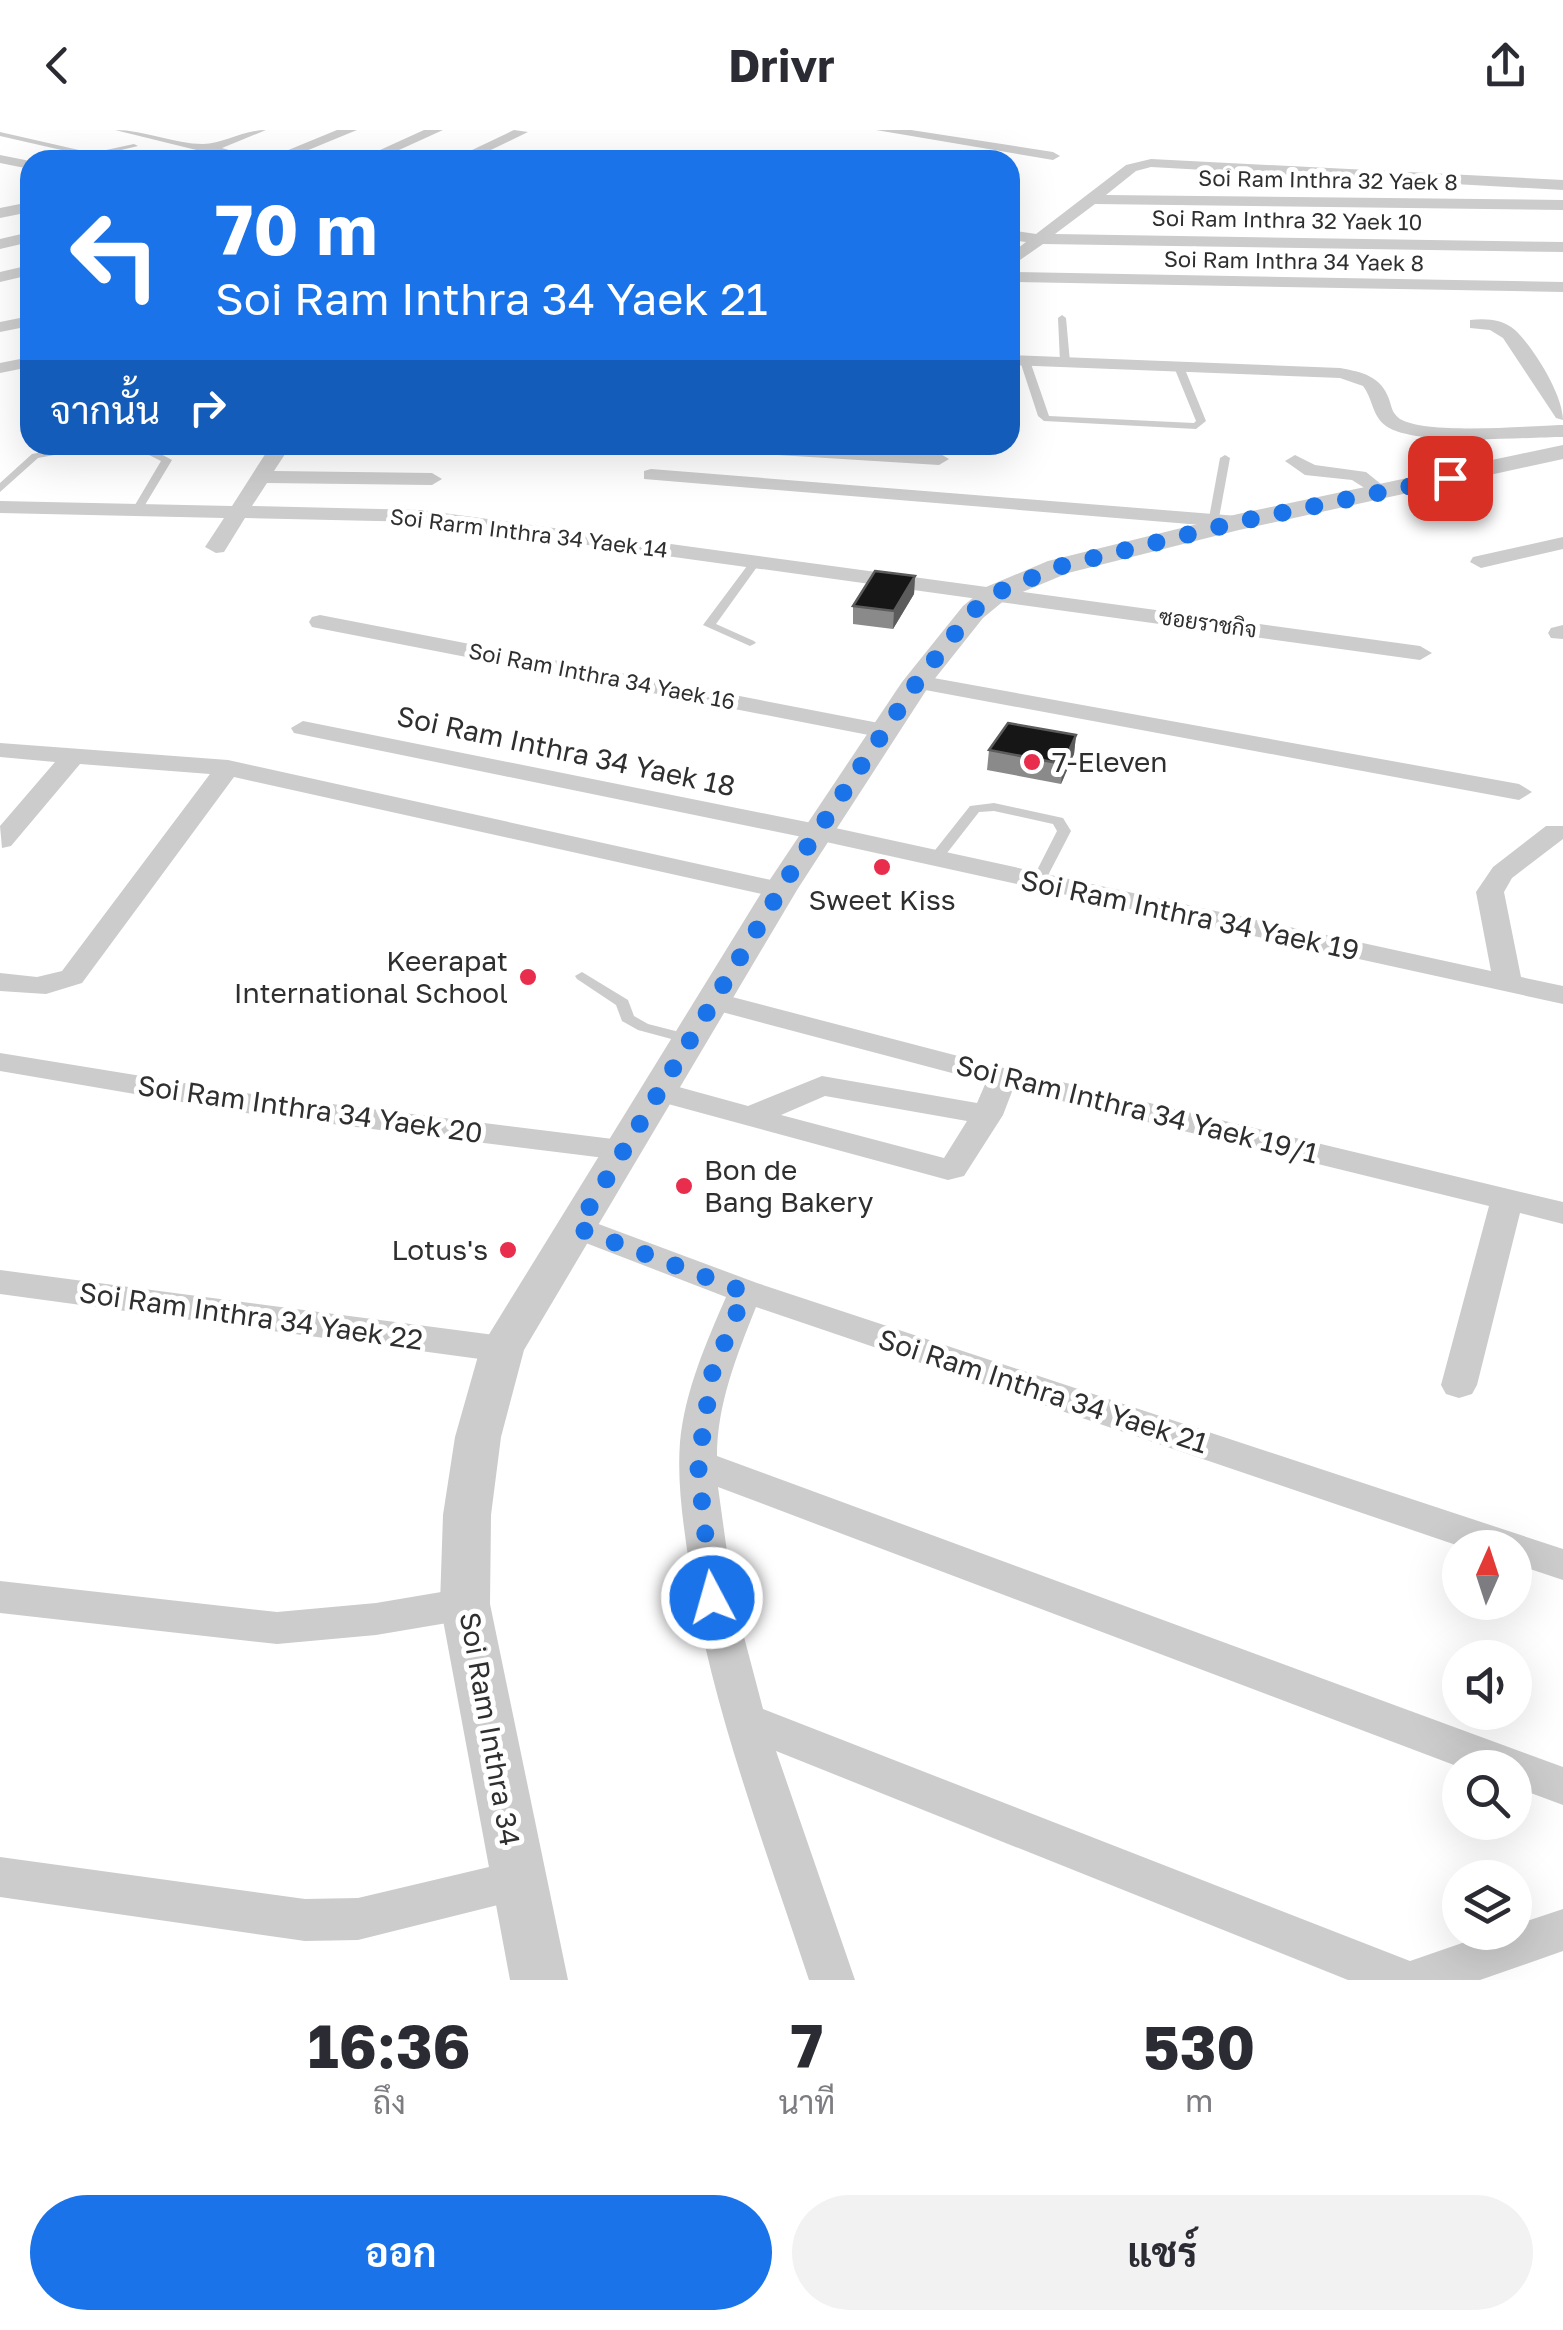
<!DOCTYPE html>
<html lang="th">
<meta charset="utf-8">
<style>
body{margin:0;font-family:"Golos Text",Sarabun,sans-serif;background:#f2f2f3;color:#2b2b33;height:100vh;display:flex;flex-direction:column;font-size:38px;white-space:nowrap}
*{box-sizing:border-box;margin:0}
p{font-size:32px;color:#7c7c81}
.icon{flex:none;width:55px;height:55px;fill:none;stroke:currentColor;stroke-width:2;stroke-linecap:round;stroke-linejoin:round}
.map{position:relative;height:1850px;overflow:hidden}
.panel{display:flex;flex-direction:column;background:#fff;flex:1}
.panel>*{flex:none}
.top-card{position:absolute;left:20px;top:20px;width:1000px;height:305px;border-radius:30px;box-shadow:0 10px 40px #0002;background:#1a73e8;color:#fff;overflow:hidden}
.needle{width:65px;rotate:3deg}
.fabs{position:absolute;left:1442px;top:1400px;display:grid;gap:20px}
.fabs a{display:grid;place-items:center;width:90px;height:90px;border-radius:50%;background:#fff;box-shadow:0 10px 40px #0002;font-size:50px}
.pin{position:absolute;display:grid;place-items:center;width:85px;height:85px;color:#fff;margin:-42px;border-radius:20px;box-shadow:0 5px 15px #0006}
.me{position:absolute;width:110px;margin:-55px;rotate:354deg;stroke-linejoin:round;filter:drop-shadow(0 0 8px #0008)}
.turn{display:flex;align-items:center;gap:35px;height:210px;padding:0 30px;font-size:45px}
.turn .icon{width:130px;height:130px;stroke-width:2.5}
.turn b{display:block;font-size:70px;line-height:85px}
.then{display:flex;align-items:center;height:95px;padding:0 30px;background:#0003;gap:20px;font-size:38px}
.eta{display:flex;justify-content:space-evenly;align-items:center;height:170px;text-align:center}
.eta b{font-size:60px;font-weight:700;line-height:70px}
.cta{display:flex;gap:20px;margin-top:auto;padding:20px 30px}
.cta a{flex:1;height:115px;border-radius:60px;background:#1a73e8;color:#fff;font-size:40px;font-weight:700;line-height:115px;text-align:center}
.cta a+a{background:#f2f2f3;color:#2b2b33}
header{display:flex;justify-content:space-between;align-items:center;height:130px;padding:0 30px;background:#fff;font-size:45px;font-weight:700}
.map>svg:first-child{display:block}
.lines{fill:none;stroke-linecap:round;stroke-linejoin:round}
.service{fill:#ccc;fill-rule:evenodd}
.minor{fill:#ccc;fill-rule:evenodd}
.tertiary{fill:#ccc;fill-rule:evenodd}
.wall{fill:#8a8a8a}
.shaded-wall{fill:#5c5c5c}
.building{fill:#161616;stroke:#5c5c5c;stroke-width:2.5}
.route{stroke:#1a73e8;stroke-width:18;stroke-dasharray:0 32.4}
.poi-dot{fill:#e92d4c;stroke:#fff;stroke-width:4}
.labels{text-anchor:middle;stroke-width:10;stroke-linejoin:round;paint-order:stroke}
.far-street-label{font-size:22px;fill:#2f2f2f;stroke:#fff}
.street-label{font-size:28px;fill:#2f2f2f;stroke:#fff}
.poi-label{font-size:28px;fill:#2f2f2f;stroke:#fff;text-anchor:start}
</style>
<header><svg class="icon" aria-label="back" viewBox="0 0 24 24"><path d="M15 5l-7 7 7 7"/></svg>Drivr<svg class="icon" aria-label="share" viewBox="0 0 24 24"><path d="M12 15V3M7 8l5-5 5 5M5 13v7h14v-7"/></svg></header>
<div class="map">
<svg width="1563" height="1850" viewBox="0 0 1563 1850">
<rect width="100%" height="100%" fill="#fff"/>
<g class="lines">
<!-- service -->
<g class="service">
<polygon points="0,2 92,23 134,14 138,16 92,27 0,6"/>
<polygon points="1062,185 1066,188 1070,232 1065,235 1060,232 1058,188"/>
<polygon points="1025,228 1030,231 1049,286 1194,293 1196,291 1174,237 1179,234 1184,237 1206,291 1196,299 1044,291 1038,286 1020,231"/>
<polygon points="78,315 83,318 81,320 38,328 0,362 0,353 32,324"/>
<polygon points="130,315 148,317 172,330 142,380 137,383 132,380 161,331 143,322 127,320 125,318"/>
<polygon points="1225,325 1230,328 1219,388 1214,391 1209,388 1220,328"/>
<polygon points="757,427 762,430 716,494 754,511 756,513 750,516 703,495 753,428"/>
<polygon points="994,673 1063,688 1071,701 1043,755 1033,755 1031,752 1057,701 1053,694 994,681 979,682 940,732 935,733 928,729 970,676"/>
<polygon points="582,842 628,870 634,886 648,894 695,906 697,909 690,914 638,900 622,891 616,875 577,849 575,846"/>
</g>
<!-- minor -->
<g class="minor">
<path d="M 115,0 C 145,0 174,14 203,14 C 223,14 243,0 266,0 L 222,18 L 264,30 L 337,0 L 357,0 L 284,30 L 237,30 Z"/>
<polygon points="424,0 443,0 377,30 358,30"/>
<polygon points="514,0 528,2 470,30 451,30"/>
<polygon points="876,0 911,0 1053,22 1060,26 1053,30"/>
<polygon points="0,25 30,31 30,39 0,33"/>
<polygon points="1151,29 1563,50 1563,60 1151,37 1136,41 1106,65 1563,70 1563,80 1095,74 1055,104 1563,112 1563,122 1043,114 1010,137 1010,124 1026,112 1010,110 1010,100 1036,104 1126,35"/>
<polygon points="30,72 30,82 0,88 0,78"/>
<polygon points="30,102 30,112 0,119 0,109"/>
<polygon points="30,135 30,145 0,152 0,142"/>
<polygon points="1010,142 1563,152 1563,162 1010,152"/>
<polygon points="30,186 30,196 0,202 0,192"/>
<path d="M 1470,190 C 1485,188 1503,189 1515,200 C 1534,218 1563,265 1563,290 L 1556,288 L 1503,208 L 1490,200 L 1470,198 Z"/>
<path d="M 1010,225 L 1340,238 C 1362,242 1381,246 1389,269 C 1392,278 1392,283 1400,289 C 1427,305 1528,296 1563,295 L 1563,307 C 1524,307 1416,317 1386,296 C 1372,286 1373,269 1363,256 L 1340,248 L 1010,235 Z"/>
<polygon points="30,227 30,237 0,243 0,233"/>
<polygon points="271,315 291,315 274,341 432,343 442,349 432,355 267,353 252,376 421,380 1420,516 1432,523 1420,530 421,392 245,388 224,422 216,423 205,417 224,388 0,383 0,371 232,376"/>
<polygon points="704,315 809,315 939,323 949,329 939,335 714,321"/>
<polygon points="1295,325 1315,335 1366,342 1392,363 1382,369 1352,350 1305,345 1285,331"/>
<polygon points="651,339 1238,386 1248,392 1238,398 644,349 644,341"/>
<polygon points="1563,407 1563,419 1481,438 1470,432 1473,427"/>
<polygon points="320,485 884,594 896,601 884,608 312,497 309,492 312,487"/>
<polygon points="1563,495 1563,509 1551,508 1548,503 1551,498"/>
<polygon points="917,545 1519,654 1532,662 1519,670 909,557 905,552"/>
<polygon points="303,591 817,694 1491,841 1476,762 1493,737 1546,696 1563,696 1563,709 1512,748 1504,762 1521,847 1563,856 1563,874 817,710 294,603 291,598"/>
<polygon points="0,613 228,630 780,752 794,760 780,768 234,647 82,853 46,864 0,861 0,843 37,847 62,841 210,644 80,634 11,716 2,718 0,696 55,632 0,627"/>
<path d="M 713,862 L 1004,938 L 1563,1072 L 1563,1094 L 1520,1083 L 1477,1255 L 1472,1264 L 1459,1268 L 1446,1264 L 1441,1255 L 1489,1076 L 1013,959 L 1003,985 L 964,1046 L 948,1050 L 646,968 L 642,961 L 646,954 L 657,951 L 748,976 L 822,946 L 977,973 L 986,952 L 703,877 L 698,871 L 703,865 ZM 825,966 L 967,991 L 944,1028 L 781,985 Z"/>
<polygon points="0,923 252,964 621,1010 632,1013 637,1020 632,1027 621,1030 252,984 0,941"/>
<path d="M 577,1086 L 757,1153 L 1563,1419 L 1563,1450 L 1515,1434 L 1515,1418 L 1465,1418 L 756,1177 C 737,1225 717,1274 717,1326 L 1563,1637 L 1563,1675 L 1515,1657 L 1515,1638 L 1462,1638 L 718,1357 L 733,1465 L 763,1579 L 1410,1831 L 1494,1802 L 1515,1802 L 1515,1795 L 1563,1779 L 1563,1821 L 1480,1850 L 1348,1850 L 776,1621 L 855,1850 L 809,1850 C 764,1713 711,1576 689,1433 C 683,1393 677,1351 680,1312 C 685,1261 706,1213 726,1167 L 565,1105 L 561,1097 L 565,1089 Z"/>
<polygon points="0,1140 502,1206 514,1210 520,1219 514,1228 502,1232 0,1164"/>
<polygon points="0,1451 277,1482 376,1473 465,1458 479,1463 485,1474 479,1485 465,1490 376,1505 277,1514 0,1483"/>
<polygon points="0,1727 305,1769 358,1768 518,1730 534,1736 540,1750 534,1764 518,1770 358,1810 305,1811 0,1767"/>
</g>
<!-- tertiary -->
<polygon class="tertiary" points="1563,315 1563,329 1239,400 1068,443 1006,469 983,488 929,556 797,760 524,1220 501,1307 491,1385 490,1474 568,1850 510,1850 440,1474 443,1385 455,1307 480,1219 763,760 902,552 963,476 986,457 1048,431 1238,384"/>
</g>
<!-- wall -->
<g class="wall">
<polygon points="915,446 914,464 893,499 853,494 853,476"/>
<polygon points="1076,605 1074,624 1061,654 987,640 989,620"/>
</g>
<!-- shaded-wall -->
<g class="shaded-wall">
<polygon points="915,446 914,464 893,499 894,481"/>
<polygon points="1076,605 1074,624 1061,654 1063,634"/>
</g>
<!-- building -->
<g class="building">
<polygon points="875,441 915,446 894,481 853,476"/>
<polygon points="1008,593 1076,605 1063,634 989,620"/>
</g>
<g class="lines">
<!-- route -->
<polyline class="route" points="712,1468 698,1334 712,1244 745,1162 577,1098 798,731 917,552 972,482 996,463 1058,437 1238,392 1450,348"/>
</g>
<!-- markers -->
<g class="poi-dot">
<circle cx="1032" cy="632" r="10"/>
<circle cx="882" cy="737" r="10"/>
<circle cx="528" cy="847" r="10"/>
<circle cx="684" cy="1056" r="10"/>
<circle cx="508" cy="1120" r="10"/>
</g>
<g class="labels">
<!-- far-street labels -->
<g class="far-street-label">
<text transform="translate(1328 50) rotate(1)" y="8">Soi Ram Inthra 32 Yaek 8</text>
<text transform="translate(1287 90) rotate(1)" y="8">Soi Ram Inthra 32 Yaek 10</text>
<text transform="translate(1294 131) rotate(1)" y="8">Soi Ram Inthra 34 Yaek 8</text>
<text transform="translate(529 403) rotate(7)" y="8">Soi Rarm Inthra 34 Yaek 14</text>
<text transform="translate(1208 493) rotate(8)" y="8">ซอยราชกิจ</text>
<text transform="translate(602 546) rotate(11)" y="8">Soi Ram Inthra 34 Yaek 16</text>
</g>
<!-- street labels -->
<g class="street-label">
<text transform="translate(566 621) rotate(12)" y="10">Soi Ram Inthra 34 Yaek 18</text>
<text transform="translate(1190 785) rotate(12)" y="10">Soi Ram Inthra 34 Yaek 19</text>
<text transform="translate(310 979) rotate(8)" y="10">Soi Ram Inthra 34 Yaek 20</text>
<text transform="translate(1137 979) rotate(14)" y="10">Soi Ram Inthra 34 Yaek 19/1</text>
<text transform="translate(251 1186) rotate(8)" y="10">Soi Ram Inthra 34 Yaek 22</text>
<text transform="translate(1043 1261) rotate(18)" y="10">Soi Ram Inthra 34 Yaek 21</text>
<text transform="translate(490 1599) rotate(80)" y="10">Soi Ram Inthra 34</text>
</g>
<!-- poi labels -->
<g class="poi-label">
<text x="1052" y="642">7-Eleven</text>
<text x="882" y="780" text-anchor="middle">Sweet Kiss</text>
<text x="508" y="841" text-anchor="end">Keerapat<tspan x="508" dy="32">International School</tspan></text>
<text x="704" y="1050">Bon de<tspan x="704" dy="32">Bang Bakery</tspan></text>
<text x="488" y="1130" text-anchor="end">Lotus's</text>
</g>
</g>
</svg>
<div class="fabs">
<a><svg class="needle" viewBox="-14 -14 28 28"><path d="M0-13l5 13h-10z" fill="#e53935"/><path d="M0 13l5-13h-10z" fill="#7c7c81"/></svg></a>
<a><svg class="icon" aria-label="sound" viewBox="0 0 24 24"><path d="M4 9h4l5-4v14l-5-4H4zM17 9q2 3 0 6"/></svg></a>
<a><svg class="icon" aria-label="search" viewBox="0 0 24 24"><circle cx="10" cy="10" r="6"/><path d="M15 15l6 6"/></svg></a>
<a><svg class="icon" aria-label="layers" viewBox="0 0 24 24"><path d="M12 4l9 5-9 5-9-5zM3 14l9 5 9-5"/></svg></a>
</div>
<div class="pin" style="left:1450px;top:348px;background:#d93025"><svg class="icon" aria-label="arrive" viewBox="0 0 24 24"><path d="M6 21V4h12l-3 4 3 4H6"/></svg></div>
<svg class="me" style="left:712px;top:1468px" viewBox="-20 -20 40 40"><circle r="17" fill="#1a73e8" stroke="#fff" stroke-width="3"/><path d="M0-11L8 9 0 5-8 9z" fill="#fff"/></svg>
<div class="top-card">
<div class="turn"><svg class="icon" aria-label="left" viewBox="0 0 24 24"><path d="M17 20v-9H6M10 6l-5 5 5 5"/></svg><div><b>70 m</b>Soi Ram Inthra 34 Yaek 21</div></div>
<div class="then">จากนั้น<svg class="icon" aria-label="right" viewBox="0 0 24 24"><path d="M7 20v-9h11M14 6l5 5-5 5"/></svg></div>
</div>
</div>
<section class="panel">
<div class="eta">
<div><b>16:36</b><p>ถึง</p></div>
<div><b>7</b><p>นาที</p></div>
<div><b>530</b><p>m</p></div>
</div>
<div class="cta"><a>ออก</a><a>แชร์</a></div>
</section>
